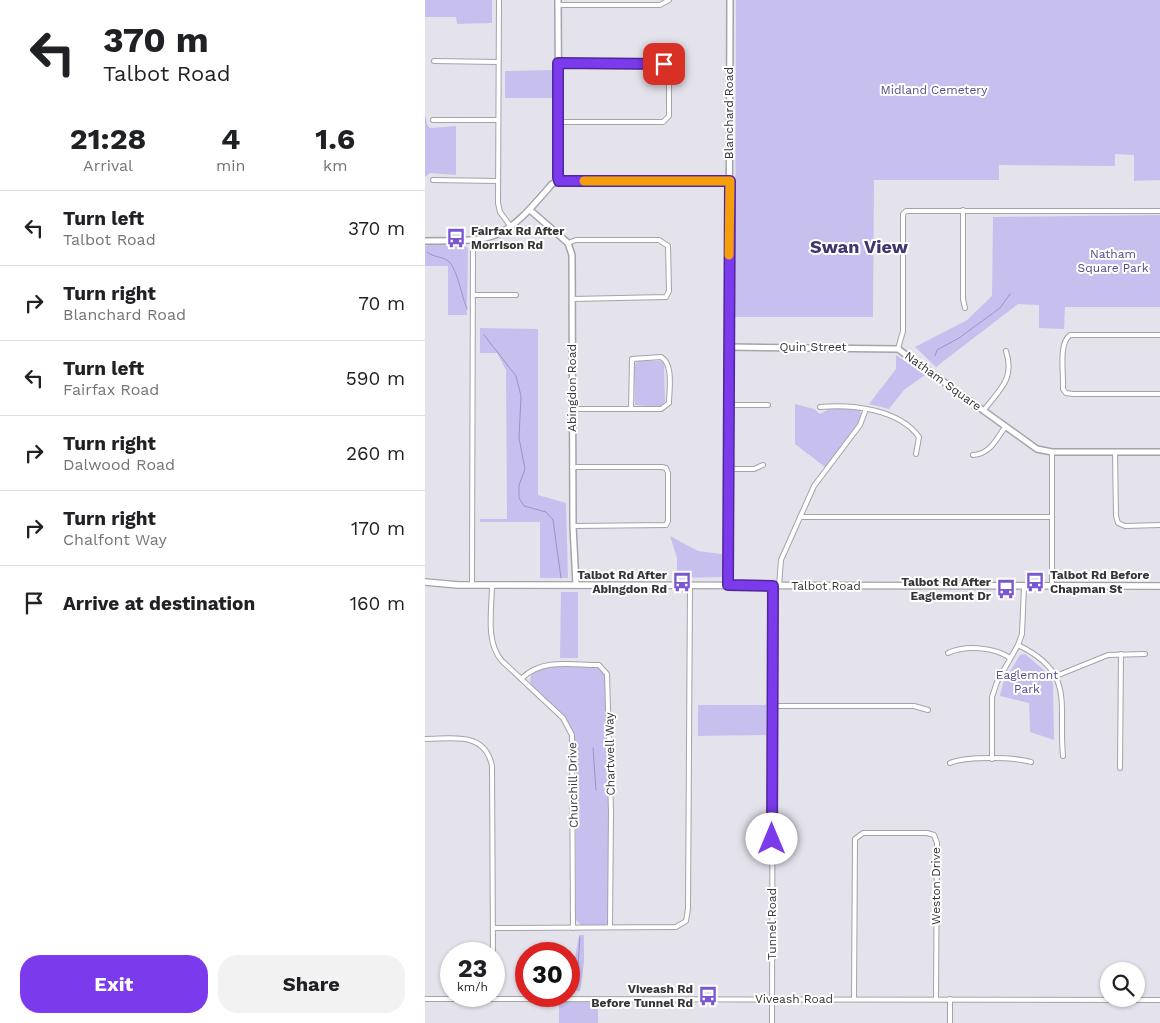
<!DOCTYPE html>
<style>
body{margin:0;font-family:"Work Sans",sans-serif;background:#f2f2f2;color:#202124;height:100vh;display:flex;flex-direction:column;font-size:19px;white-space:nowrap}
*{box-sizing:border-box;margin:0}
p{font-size:16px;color:#757577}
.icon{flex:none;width:28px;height:28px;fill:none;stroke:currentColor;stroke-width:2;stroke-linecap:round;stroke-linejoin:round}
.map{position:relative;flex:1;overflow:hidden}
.panel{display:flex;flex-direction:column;background:#fff;width:425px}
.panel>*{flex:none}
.top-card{background:#fff;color:#202124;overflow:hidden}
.fabs{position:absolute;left:675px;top:962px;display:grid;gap:10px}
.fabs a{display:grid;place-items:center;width:45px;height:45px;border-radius:50%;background:#fff;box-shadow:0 1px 4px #0004;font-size:25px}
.speed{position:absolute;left:15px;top:942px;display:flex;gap:10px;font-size:25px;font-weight:700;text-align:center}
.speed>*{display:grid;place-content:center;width:65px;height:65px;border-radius:50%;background:#fff;box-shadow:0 1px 4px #0004;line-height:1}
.speed small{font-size:12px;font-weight:400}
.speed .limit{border:8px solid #d22;background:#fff;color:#111}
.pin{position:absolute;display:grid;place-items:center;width:42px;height:42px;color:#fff;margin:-21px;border-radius:10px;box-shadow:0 2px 8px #0006}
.me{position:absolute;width:55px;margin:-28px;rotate:0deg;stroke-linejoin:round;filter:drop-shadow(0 0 4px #0008)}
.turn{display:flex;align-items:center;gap:18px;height:105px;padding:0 20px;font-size:22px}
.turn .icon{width:65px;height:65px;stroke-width:2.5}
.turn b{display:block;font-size:35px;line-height:42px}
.eta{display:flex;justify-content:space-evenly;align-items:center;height:85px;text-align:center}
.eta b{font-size:30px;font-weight:700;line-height:35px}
.cta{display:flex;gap:10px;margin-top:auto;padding:10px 20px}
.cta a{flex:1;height:58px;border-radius:20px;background:#7c3aed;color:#fff;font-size:20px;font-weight:700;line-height:58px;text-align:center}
.cta a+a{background:#f2f2f2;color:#202124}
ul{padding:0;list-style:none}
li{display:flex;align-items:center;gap:15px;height:75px;padding:0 20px;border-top:1px solid #e0e0e0}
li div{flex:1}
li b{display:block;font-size:19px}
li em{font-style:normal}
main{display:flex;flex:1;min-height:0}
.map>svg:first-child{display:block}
.green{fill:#c7c0ee}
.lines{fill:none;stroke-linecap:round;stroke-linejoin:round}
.stream{stroke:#9c93c6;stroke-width:1}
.minor-casing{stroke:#a4a3ab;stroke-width:6}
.tertiary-casing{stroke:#a4a3ab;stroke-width:8}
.secondary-casing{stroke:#a4a3ab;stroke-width:8}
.minor{stroke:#fff;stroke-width:4}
.tertiary{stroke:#fff;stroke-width:5}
.secondary{stroke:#fff;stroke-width:5.5}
.route-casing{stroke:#51269a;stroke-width:12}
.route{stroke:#7c3aed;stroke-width:9}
.slow{stroke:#f59e0b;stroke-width:9}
.labels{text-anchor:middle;stroke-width:4;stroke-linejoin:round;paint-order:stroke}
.park-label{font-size:12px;fill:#584a8b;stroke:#fff}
.street-label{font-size:12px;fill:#353538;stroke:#fff}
.poi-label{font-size:12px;font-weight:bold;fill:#353538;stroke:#fff;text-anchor:end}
.district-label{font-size:18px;font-weight:bold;fill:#423470;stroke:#fff}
</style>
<main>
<section class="panel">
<div class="top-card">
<div class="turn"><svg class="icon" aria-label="left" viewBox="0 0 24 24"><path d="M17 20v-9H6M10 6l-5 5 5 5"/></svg><div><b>370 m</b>Talbot Road</div></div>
</div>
<div class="eta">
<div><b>21:28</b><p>Arrival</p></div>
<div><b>4</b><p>min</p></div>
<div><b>1.6</b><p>km</p></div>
</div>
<ul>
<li><svg class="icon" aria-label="left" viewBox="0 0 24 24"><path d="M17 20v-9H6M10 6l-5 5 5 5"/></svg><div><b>Turn left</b><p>Talbot Road</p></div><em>370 m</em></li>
<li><svg class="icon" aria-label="right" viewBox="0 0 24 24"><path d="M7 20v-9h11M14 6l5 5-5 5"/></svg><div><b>Turn right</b><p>Blanchard Road</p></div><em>70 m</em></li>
<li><svg class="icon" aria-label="left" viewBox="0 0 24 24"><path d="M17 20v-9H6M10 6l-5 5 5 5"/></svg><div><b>Turn left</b><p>Fairfax Road</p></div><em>590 m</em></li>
<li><svg class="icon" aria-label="right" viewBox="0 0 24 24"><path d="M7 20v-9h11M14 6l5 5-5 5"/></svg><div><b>Turn right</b><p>Dalwood Road</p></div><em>260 m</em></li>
<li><svg class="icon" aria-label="right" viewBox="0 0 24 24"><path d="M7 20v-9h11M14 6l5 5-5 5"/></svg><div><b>Turn right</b><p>Chalfont Way</p></div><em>170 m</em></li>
<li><svg class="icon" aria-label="arrive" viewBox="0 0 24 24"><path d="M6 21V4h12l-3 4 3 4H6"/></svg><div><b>Arrive at destination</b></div><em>160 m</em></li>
</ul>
<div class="cta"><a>Exit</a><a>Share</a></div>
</section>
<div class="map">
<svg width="735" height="1023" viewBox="0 0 735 1023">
<rect width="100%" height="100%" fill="#e4e3ec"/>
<!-- green -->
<g class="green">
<polygon points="0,0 67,0 67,23 32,24 31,17 0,17"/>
<polygon points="311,0 735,0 735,180 709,181 709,155 690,154 690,166 574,165 574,180 449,180 448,317 310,317"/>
<polygon points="127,70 127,98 80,98 80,71"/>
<polygon points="0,114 2,124 5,128 31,126 31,175 5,173 0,177"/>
<polygon points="735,215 735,307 640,307 639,329 614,328 614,305 593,304 511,367 490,347 542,320 567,296 568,217"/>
<polygon points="5,244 40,245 43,249 42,315 23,315 23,266 0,266 0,246"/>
<polygon points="55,328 113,329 113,495 141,503 143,578 115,578 115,522 55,522 55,519 82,519 81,370 72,353 55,353"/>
<polygon points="471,355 500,375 479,390 464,409 444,404 471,369"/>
<polygon points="213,361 235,361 239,363 240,401 235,407 210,405 209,365"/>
<polygon points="370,404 389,409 395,414 406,408 434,409 436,413 434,423 400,467 370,444"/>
<polygon points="245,536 273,551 297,554 297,577 252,578 252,558"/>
<polygon points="136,592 153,592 153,658 135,658"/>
<polygon points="600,654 626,676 628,685 629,740 605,732 604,703 575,696 578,683 595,655"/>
<path d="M 119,667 L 170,667 L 176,669 L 180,676 L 186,807 L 184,923 L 181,925 L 156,925 L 151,920 L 151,744 C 144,705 119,708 105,682 L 106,675 Z"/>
<polygon points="273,705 341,705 341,735 273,736"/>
<polygon points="154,935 159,935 159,963 155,991 144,991 144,963 149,963"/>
<polygon points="173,1001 173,1023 134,1023 134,1002"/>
</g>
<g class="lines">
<!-- stream -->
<g class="stream">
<path d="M 2,252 C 9,258 17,256 23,261 C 32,267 37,298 42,309"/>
<polyline points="59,335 91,376 96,396 94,438 100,469 94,485 94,498 99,506 121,512 128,520 136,578"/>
<polyline points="510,356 512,350 534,338 575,308 585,294"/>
<polyline points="168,748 171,790"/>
<polyline points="144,984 153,967 155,937"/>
</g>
<defs>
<g id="minor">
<polyline points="74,0 73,203 75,212 86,227"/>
<polyline points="133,5 235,5 244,0"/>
<polyline points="9,61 73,62"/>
<polyline points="8,120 73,120"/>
<polyline points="133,122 238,122 244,116 244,72 242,66 236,64 133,63"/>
<polyline points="8,180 72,181"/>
<polyline points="538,210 538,299 540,308"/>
<polyline points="143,243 151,240 234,240 243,246 244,291 241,297 147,299"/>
<polyline points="49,295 91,295"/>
<path d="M 735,335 L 645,335 C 633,344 639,374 638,389 L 641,393 L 648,394 L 735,394"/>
<polyline points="473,349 478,331 478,214 481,211 735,211"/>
<polyline points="302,405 343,405"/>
<path d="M 395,407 C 427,404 474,409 494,437 L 491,454"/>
<path d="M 147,409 L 236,409 L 244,403 C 244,391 249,364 236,357 L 207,359 L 206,409"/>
<path d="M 559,410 C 575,389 590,379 581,351"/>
<polyline points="627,452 627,586"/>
<polyline points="690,452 691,516 693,523 700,526 735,525"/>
<path d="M 548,455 C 565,454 571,440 580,427"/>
<polyline points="147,467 237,467 241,468 243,473 243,521 241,525 148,526"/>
<polyline points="303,469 329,469 338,465"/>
<polyline points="375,517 626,517"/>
<polyline points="47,585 48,241"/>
<path d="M 67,585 C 67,609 60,642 77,661 L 138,718 L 147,735 L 148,928"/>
<polyline points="354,586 356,560 389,486 435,425 441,409"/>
<path d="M 593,645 C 651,673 633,703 638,756"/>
<path d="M 523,653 C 541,645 569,647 585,658"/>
<polyline points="631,676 683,655 720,654"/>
<path d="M 97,678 C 119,658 146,665 174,665 L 182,674 L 186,811 L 185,927"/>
<polyline points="348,706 489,706 503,710"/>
<path d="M 0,739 C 28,739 60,731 67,766 L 68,954"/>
<polyline points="567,759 567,697 572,682 593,645 597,634 599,586"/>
<path d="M 525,763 C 541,756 590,757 606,762"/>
<polyline points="695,768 696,654"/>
<polyline points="68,928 251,927 261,921 263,909 265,586"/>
<polyline points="429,998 430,839 438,833 502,833 509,835 512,843 511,999"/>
<polyline points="0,999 735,1000"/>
<polyline points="347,1023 348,586"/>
<polyline points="525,1023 525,999"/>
</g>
<g id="tertiary">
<polyline points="133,0 134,181"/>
<polyline points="105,210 143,243 147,255 148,526 151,585"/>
<path d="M 0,241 C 74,241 78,241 127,184 L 134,181 L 305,181"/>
<polyline points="303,347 473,349 612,449 627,452 735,452"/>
<polyline points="303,585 305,0"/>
</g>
<polyline id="secondary" points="0,582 33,585 735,586"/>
</defs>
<!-- minor casing -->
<use href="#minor" class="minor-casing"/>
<!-- tertiary casing -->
<use href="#tertiary" class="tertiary-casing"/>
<!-- secondary casing -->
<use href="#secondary" class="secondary-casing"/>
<!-- minor -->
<use href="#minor" class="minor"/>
<!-- tertiary -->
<use href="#tertiary" class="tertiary"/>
<!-- secondary -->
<use href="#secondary" class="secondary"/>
</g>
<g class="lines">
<defs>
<polyline id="route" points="239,64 133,63 133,177 134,181 305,181 303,585 348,586 347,839"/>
</defs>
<!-- route casing -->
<use href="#route" class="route-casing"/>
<!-- route -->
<use href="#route" class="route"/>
<!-- slow -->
<polyline class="slow" points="159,181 305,181 304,255"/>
</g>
<!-- icons -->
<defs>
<symbol id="bus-bare" viewBox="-9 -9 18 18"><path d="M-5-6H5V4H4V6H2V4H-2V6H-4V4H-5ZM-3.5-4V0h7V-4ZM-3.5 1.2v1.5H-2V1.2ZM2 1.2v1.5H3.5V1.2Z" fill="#7857d1" stroke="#fff" stroke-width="2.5" paint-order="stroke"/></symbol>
</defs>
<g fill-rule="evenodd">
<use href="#bus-bare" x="17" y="224" width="28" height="28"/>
<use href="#bus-bare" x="243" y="568" width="28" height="28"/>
<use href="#bus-bare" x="596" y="568" width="28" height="28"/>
<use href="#bus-bare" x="567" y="575" width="28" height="28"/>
<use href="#bus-bare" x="269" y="982" width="28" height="28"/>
</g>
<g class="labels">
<!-- park labels -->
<g class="park-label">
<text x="509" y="94">Midland Cemetery</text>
<text x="688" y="258">Natham<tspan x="688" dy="14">Square Park</tspan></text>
<text x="602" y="679">Eaglemont<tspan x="602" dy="14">Park</tspan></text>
</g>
<!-- street labels -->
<g class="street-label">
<text transform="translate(304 113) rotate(-90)" y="4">Blanchard Road</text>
<text x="388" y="351">Quin Street</text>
<text transform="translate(518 381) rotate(36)" y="4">Natham Square</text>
<text transform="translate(147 388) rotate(-90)" y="4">Abingdon Road</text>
<text x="401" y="590">Talbot Road</text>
<text transform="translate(185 754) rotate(-91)" y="4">Chartwell Way</text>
<text transform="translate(148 785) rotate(-91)" y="4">Churchill Drive</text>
<text transform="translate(511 886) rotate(-90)" y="4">Weston Drive</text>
<text transform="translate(347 924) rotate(-90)" y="4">Tunnel Road</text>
<text x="369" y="1003">Viveash Road</text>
</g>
<!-- poi labels -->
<g class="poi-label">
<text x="46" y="235" text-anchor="start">Fairfax Rd After<tspan x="46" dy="14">Morrison Rd</tspan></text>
<text x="242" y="579">Talbot Rd After<tspan x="242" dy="14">Abingdon Rd</tspan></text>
<text x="625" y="579" text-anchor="start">Talbot Rd Before<tspan x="625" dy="14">Chapman St</tspan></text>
<text x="566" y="586">Talbot Rd After<tspan x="566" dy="14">Eaglemont Dr</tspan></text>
<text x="268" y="993">Viveash Rd<tspan x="268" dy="14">Before Tunnel Rd</tspan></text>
</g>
<!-- district labels -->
<g class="district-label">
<text x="434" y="253">Swan View</text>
</g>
</g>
</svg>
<div class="fabs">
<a><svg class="icon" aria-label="search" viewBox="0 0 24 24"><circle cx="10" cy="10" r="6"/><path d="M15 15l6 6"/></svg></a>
</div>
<div class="speed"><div>23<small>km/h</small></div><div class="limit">30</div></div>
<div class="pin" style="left:239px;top:64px;background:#d93025"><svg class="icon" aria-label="arrive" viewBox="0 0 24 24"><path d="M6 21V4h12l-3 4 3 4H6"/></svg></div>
<svg class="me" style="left:347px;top:839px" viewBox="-20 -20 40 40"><circle r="19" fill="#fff"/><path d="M0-13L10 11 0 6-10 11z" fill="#7c3aed"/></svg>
</div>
</main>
